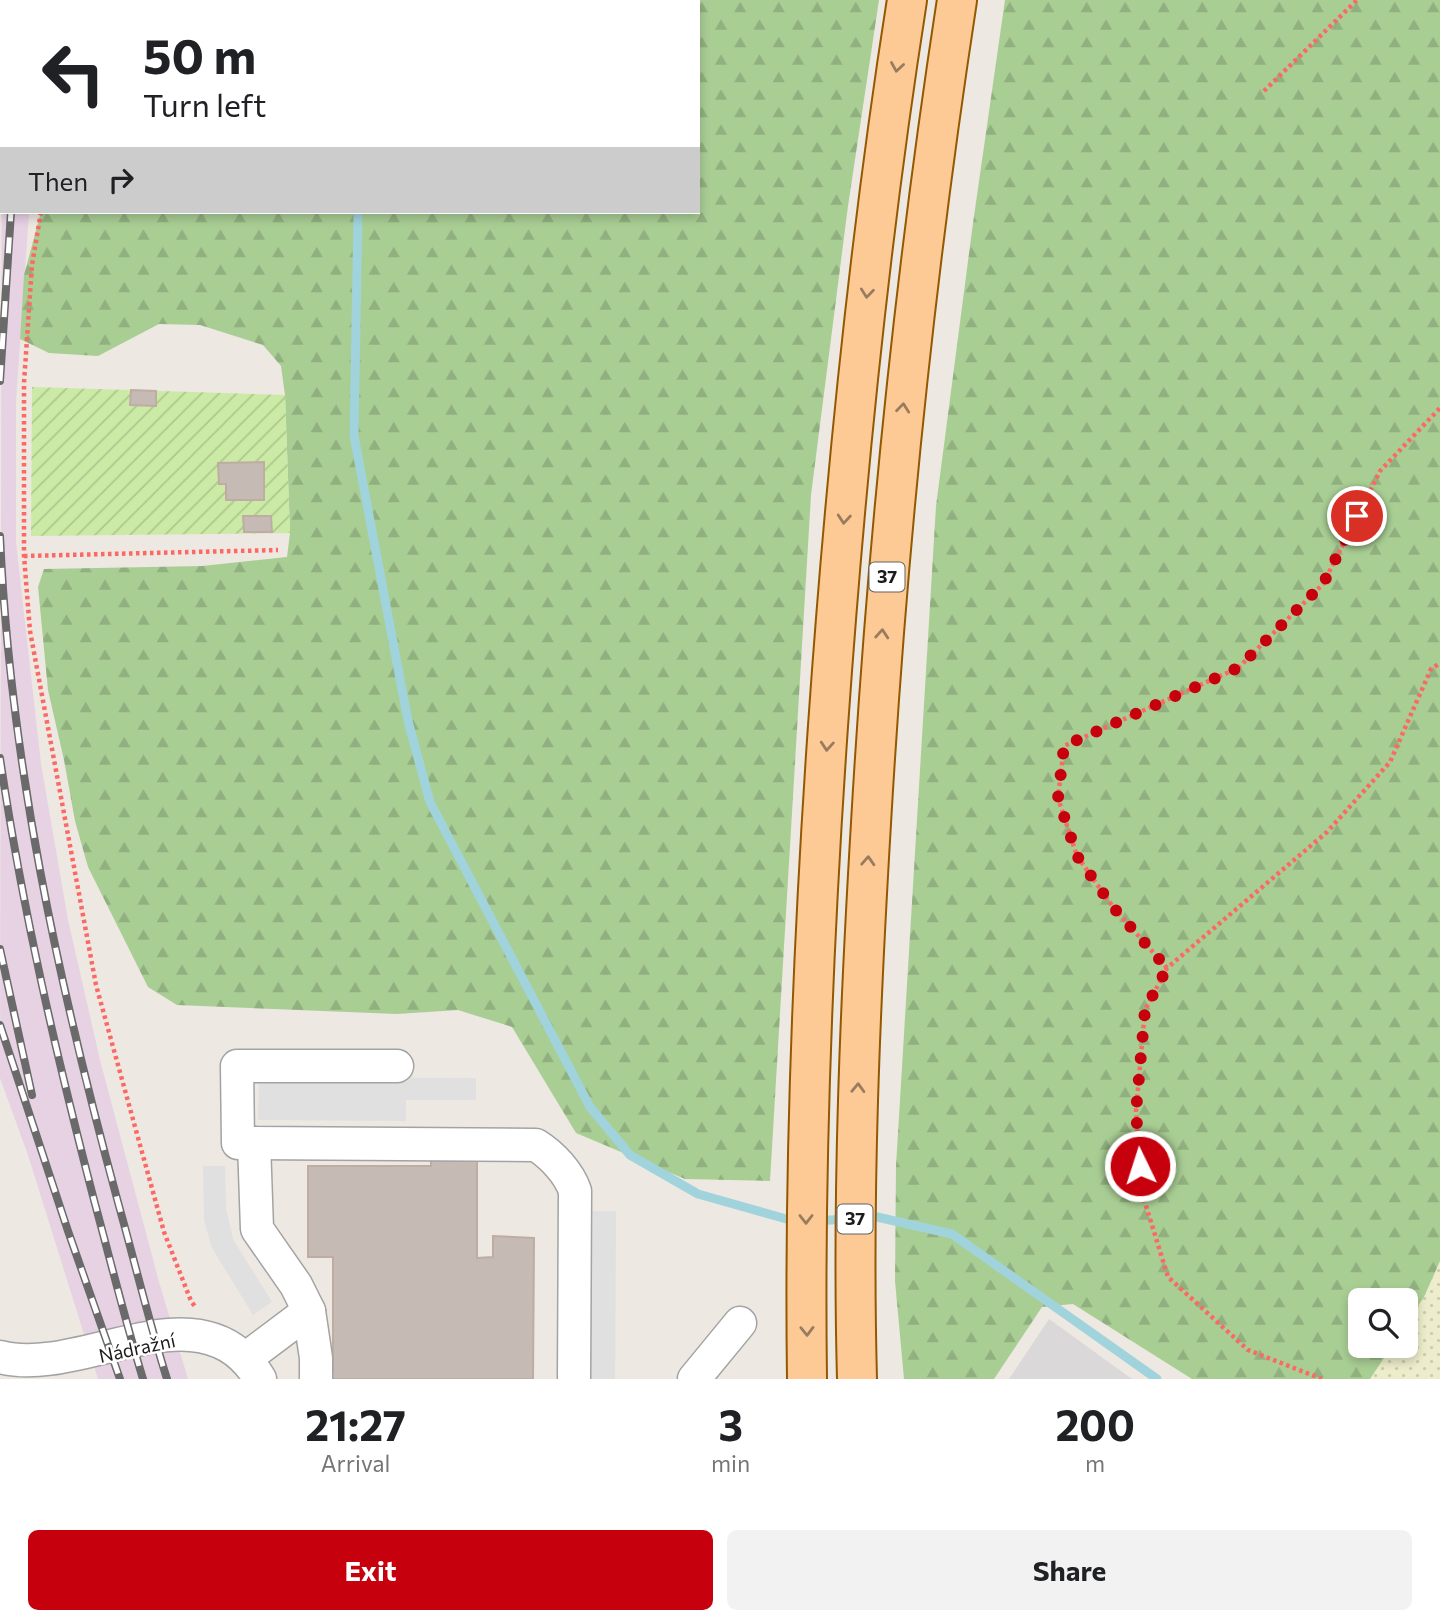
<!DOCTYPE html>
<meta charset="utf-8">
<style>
body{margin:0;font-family:Commissioner,sans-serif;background:#f2f2f2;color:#202124;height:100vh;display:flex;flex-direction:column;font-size:26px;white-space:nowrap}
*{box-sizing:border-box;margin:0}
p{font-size:23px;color:#757577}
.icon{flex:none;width:38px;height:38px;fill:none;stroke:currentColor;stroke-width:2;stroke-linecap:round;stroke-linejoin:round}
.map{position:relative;height:1379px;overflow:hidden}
.details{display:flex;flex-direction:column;background:#fff;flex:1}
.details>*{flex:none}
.guide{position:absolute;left:0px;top:0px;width:700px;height:214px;box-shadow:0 4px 10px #0003;background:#fff;color:#202124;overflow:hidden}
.fabs{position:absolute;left:1348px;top:1288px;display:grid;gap:14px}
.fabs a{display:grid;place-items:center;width:70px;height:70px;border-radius:10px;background:#fff;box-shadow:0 4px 10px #0003;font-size:35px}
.pin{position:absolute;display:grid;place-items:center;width:60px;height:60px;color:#fff;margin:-30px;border:4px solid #fff;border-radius:50%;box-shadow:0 2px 7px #0007}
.me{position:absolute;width:77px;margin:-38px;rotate:356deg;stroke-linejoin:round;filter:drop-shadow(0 0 5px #0008)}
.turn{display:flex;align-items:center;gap:24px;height:147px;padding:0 28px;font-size:32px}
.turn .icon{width:91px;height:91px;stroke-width:2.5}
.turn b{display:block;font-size:49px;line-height:60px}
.then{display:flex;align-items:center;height:66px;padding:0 28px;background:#0003;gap:14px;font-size:26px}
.eta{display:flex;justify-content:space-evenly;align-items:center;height:119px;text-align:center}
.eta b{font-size:42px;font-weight:700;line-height:49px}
.button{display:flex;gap:14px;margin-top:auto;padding:14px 28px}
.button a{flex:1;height:80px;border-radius:10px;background:#c7000d;color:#fff;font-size:28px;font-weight:700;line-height:80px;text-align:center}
.button a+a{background:#f2f2f2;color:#202124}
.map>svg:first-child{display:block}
.residential{fill:#dad8d8}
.railway{fill:#e7d2e4}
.farmland{fill:url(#farmland-dots)}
.forest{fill:url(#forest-firs)}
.garden{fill:url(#garden-furrows)}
.parking{fill:#e0e0e0}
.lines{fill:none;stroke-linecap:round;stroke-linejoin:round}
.stream{stroke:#a0d3dc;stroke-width:9}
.building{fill:#c5bab4;stroke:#bfada3;stroke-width:2}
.minor-casing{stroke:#a3a3a3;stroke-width:35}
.major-casing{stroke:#935800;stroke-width:42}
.path{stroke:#fc6863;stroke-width:4.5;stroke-dasharray:3.5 3.5;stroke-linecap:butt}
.minor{stroke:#fff;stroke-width:32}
.major{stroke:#fdca96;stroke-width:38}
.rail-casing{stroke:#6a6a6a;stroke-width:8}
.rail{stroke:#fff;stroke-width:5;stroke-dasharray:16;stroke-linecap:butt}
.oneway{stroke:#987c5f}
.route{stroke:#c7000d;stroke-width:12;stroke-dasharray:0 21.6}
.labels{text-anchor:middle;stroke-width:5;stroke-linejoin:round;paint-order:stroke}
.shield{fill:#fff;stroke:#606060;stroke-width:2}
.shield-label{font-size:18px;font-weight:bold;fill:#1c1c1c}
.street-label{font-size:19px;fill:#1c1c1c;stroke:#fff}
</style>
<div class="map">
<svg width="1440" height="1379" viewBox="0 0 1440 1379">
<defs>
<pattern id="farmland-dots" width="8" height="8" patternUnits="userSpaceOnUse" patternTransform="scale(1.75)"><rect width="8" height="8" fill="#ededcb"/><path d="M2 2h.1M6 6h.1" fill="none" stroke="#cbcbae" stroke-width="1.8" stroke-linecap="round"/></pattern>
<pattern id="forest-firs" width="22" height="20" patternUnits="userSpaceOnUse" patternTransform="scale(1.75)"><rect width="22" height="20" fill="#a9ce94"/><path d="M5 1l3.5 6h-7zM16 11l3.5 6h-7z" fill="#91b07f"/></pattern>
<pattern id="garden-furrows" width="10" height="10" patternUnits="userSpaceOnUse" patternTransform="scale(1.75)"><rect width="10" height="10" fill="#cbeaa5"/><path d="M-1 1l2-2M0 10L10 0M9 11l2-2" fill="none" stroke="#aec88d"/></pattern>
</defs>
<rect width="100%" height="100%" fill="#ede8e1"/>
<!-- residential -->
<polygon class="residential" points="1049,1319 1132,1379 1009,1379"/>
<!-- railway -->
<polygon class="railway" points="2,0 68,0 2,2 2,212 29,212 16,401 16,542 41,764 68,920 100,1060 159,1282 188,1379 98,1379 28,1155 0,1078"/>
<!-- farmland -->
<polygon class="farmland" points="1440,1261 1440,1379 1370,1379 1392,1346 1405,1346 1405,1325 1424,1297"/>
<!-- forest -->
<g class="forest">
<polygon points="110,0 879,0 848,206 811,495 770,1181 685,1179 576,1133 512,1027 458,1010 397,1014 177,1005 148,987 88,867 75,821 64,760 48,690 38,587 44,569 202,566 287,557 290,533 285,395 281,366 263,345 200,325 159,324 98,356 49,353 20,339 24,275 41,212 698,212 698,2 110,2"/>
<polygon points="1005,0 1440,0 1440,1261 1424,1297 1405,1325 1405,1300 1360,1300 1360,1346 1392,1346 1370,1379 1192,1379 1073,1304 1042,1307 994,1379 904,1379 895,1281 896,1166 936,506 973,223"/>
</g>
<!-- garden -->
<polygon class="garden" points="32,387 285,395 290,533 31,536"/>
<!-- parking -->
<g class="parking">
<polygon points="259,1077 476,1078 476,1100 406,1100 406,1121 258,1120"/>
<polygon points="203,1166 225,1166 226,1208 233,1239 272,1302 253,1315 212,1248 204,1220"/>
<polygon points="591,1211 616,1211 615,1379 590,1379"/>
</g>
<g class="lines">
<!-- stream -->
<g class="stream">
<polyline points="362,2 362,0"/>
<polyline points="358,212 354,436 408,721 430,802 590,1107 630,1155 698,1194 797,1222"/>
<polyline points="863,1218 877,1217 952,1234 1157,1379"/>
<polyline points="815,1221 846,1219"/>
</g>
</g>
<!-- building -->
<g class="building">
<polygon points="131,390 156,391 156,406 130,405"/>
<polygon points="264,462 264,500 226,500 226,484 219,484 218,463"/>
<polygon points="243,516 271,516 272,532 244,532"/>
<polygon points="431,1158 477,1158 477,1258 493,1257 493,1236 534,1238 533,1379 328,1379 328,1372 333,1372 333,1257 308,1257 308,1166 431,1166"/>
</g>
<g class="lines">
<defs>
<g id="minor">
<path d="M 397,1066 L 237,1066 L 238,1143 L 536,1145 C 552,1155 569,1173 575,1191 L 574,1379"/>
<polyline points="254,1143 257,1229 296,1285 309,1311 316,1358 316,1379"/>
<path d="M 0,1357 C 82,1379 201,1281 260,1379"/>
<polyline points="245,1359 309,1311"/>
<polyline points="694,1379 740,1323"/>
</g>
<g id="major">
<path d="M 807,1379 C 804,1161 813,943 828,726 C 845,483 869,241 907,0"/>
<path d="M 857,1379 C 852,1193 860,1008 871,823 C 887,547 915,273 957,0"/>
</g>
</defs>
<!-- minor casing -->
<use href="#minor" class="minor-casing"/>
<!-- major casing -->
<use href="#major" class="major-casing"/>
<!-- path -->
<g class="path">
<polyline points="95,2 95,0"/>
<polyline points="1264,91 1357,0"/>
<polyline points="41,212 32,265 24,383 24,556 30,631 96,985 164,1232 191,1301 196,1308"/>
<polyline points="24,556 278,550"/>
<polyline points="1167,968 1113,907 1077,856 1058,798 1064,746 1238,668 1323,584 1380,471 1440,408"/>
<polyline points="1322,1379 1248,1350 1168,1277 1142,1193 1136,1111 1145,1010 1167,968 1327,832 1390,762 1431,669 1440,663"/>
</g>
<!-- minor -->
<use href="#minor" class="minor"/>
<!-- major -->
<use href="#major" class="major"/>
<defs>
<g id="rail">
<polyline points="23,2 23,0"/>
<polyline points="46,2 46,0"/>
<polyline points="0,132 2,121"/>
<polyline points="0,381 11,212"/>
<path d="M 0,536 C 10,764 59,986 119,1206 C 135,1263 149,1322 167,1379"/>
<path d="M 0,758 C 22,908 56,1054 94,1200 C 110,1259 125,1320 143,1379"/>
<polyline points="0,949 32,1095"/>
<polyline points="0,1025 68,1231 120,1379"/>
</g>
</defs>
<!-- rail casing -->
<use href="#rail" class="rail-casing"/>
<!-- rail -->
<use href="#rail" class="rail"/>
</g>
<!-- one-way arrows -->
<defs><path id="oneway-chevron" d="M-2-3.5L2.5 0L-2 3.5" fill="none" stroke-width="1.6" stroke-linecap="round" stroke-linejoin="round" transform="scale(1.75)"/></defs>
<g class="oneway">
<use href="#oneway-chevron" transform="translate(897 67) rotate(99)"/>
<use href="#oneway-chevron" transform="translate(867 293) rotate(96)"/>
<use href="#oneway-chevron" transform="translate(903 408) rotate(-84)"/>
<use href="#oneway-chevron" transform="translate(844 519) rotate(95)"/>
<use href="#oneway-chevron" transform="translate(882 634) rotate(-86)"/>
<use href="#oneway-chevron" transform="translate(827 746) rotate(94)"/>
<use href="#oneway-chevron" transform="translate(868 861) rotate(-87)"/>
<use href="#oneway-chevron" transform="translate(858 1088) rotate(-88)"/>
<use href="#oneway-chevron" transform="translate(806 1219) rotate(90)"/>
<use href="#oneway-chevron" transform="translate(807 1331) rotate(89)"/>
</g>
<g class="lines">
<!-- route -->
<polyline class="route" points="1140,1166 1136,1111 1145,1010 1167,968 1113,907 1077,856 1058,798 1064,746 1238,668 1323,584 1357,516"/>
</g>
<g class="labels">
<!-- shield labels -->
<g class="shield">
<rect x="869.5" y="562.5" width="35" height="29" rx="5"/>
<rect x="837.5" y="1204.5" width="35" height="29" rx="5"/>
</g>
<g class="shield-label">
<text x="887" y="583">37</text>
<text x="855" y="1225">37</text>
</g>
<!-- street labels -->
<g class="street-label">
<text transform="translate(137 1348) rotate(-12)" y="7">Nádražní</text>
</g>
</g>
</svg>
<div class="fabs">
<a><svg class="icon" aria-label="search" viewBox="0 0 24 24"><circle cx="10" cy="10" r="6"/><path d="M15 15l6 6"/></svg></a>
</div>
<div class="pin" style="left:1357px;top:516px;background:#d93025"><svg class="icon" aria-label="arrive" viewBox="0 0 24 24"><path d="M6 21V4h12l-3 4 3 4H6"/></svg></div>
<svg class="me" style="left:1140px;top:1166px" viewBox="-20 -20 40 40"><circle r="17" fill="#c7000d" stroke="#fff" stroke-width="3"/><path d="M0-11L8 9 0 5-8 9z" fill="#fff"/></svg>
<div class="guide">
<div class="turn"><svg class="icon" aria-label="left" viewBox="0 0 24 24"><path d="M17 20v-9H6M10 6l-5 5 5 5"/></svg><div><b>50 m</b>Turn left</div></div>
<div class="then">Then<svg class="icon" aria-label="right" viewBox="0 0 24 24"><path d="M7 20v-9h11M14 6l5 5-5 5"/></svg></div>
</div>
</div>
<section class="details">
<div class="eta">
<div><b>21:27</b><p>Arrival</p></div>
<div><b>3</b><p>min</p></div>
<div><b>200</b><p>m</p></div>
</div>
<div class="button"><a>Exit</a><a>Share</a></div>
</section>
